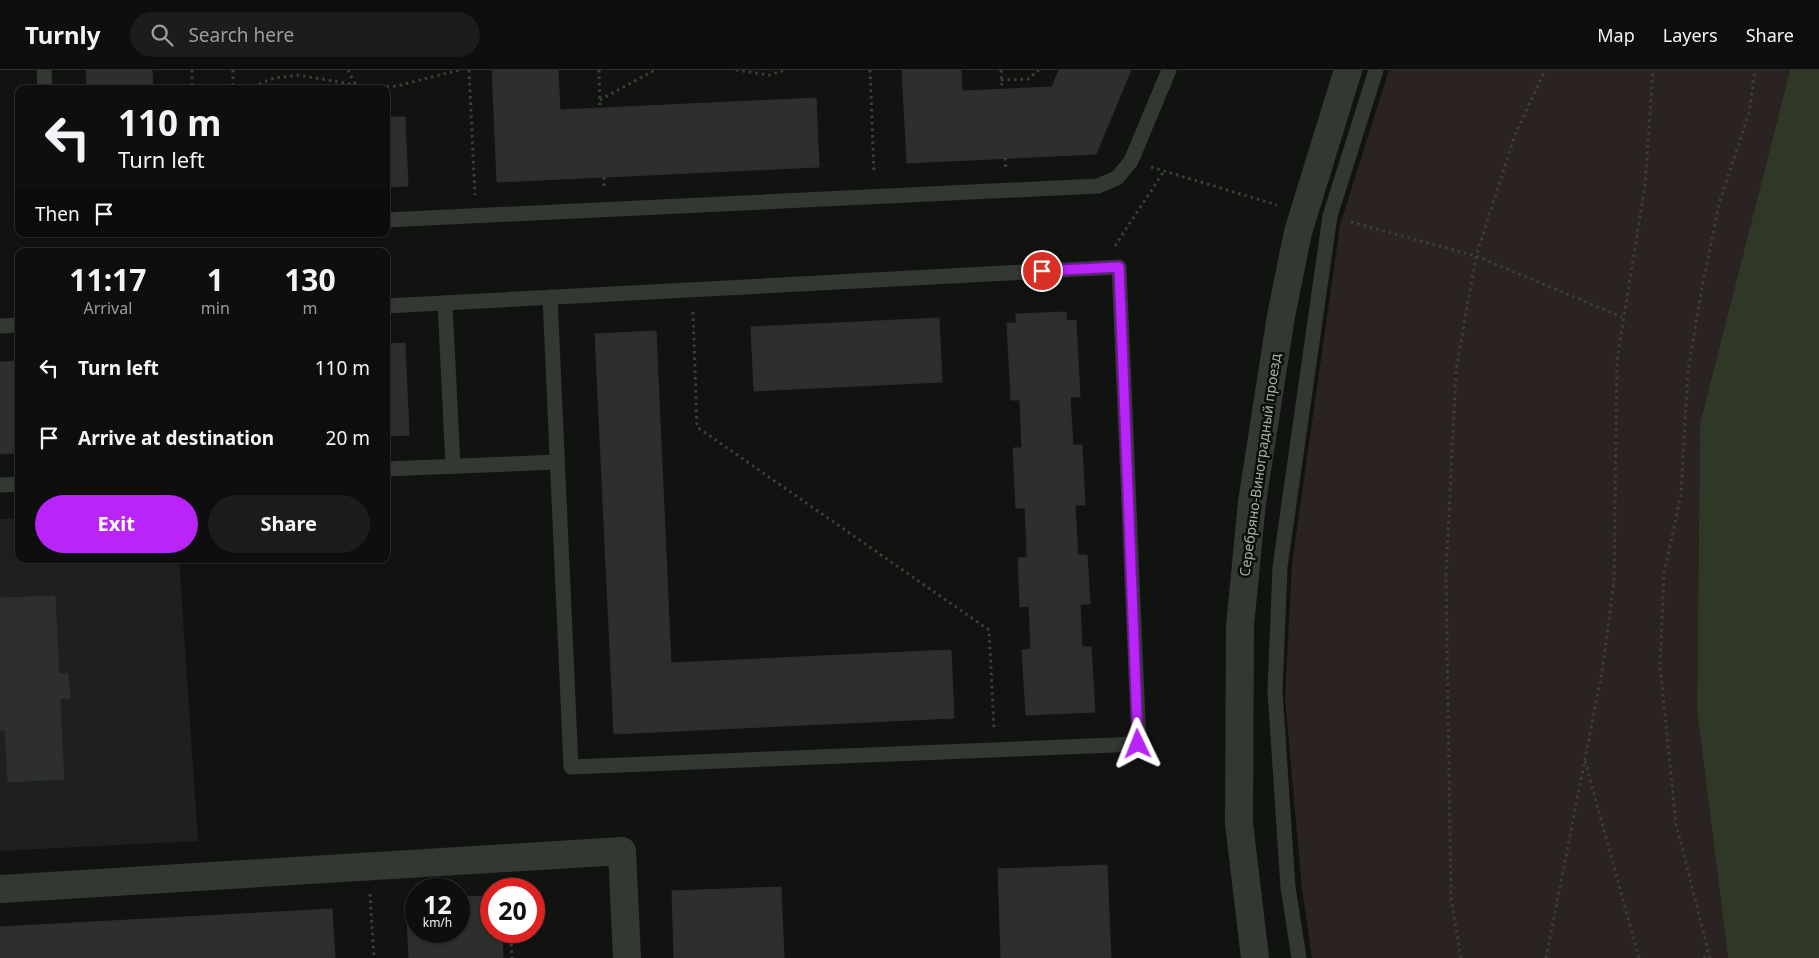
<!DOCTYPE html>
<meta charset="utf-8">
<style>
body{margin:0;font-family:"Noto Sans",sans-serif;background:#1b1c1b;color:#f1f3f6;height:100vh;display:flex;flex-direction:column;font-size:19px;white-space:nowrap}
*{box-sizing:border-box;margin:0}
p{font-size:16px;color:#9a9c9d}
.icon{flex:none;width:28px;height:28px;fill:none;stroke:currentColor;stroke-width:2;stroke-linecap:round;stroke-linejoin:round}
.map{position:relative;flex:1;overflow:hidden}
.side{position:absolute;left:15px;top:178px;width:375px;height:315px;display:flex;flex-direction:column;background:#0d0e0d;border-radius:10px;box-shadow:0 1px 4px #0004,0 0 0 1px #2d2e2e}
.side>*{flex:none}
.top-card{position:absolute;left:15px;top:15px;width:375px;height:152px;border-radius:10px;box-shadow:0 1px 4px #0004,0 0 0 1px #2d2e2e;background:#0d0e0d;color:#f1f3f6;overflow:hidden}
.speed{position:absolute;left:405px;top:808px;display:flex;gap:10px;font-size:25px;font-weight:700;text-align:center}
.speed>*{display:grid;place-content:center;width:65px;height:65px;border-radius:50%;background:#0d0e0d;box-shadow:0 1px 4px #0004,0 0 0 1px #2d2e2e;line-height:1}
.speed small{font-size:12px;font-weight:400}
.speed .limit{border:8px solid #d22;background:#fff;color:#111}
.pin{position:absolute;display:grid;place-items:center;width:42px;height:42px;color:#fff;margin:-21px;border:2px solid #fff;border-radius:50%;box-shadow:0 1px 5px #0007}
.me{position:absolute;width:55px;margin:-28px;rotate:358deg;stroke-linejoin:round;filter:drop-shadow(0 0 4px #0008)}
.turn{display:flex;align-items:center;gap:18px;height:105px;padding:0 20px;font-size:22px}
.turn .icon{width:65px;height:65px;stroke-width:2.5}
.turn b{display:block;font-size:35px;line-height:42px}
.then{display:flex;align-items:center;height:48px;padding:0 20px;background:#0003;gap:10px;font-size:19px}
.eta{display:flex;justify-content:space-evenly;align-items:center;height:85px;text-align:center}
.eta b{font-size:30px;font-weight:700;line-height:35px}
.primary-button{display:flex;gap:10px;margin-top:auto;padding:10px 20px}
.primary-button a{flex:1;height:58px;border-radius:30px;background:#b924f9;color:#fff;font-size:20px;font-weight:700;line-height:58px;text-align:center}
.primary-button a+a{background:#1b1c1b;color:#f1f3f6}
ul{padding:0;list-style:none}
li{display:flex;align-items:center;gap:15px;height:70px;padding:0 20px}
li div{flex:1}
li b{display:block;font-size:19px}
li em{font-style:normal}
header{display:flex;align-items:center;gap:30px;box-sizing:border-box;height:70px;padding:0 25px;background:#0d0e0d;border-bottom:1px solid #2d2e2e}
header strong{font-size:24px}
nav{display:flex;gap:28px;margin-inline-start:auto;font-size:18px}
.search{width:350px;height:45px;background:#1b1c1b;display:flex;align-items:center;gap:12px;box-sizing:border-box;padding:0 18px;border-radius:28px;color:#9a9c9d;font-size:19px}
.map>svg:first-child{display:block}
.built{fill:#1d201d}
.green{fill:#2b2321}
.water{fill:#2f3727}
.building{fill:#2c2f2c;stroke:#2b2f2b}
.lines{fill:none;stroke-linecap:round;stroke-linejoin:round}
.path{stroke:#3a3f38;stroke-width:3;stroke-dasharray:2.5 4;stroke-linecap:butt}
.service{stroke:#333832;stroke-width:15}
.minor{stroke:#333832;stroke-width:28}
.route-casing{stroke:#7817a2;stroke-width:12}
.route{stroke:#b924f9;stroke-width:9}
.labels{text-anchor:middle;stroke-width:5;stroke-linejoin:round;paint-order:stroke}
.street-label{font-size:14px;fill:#a7b4a2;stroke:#0c0e0c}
</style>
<header>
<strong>Turnly</strong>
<div class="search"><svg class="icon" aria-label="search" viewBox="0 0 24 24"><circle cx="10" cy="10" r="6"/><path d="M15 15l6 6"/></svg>Search here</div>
<nav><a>Map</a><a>Layers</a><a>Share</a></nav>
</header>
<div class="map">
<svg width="1819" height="888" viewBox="0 0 1819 888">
<rect width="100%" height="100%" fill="#111311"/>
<!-- built -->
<polygon class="built" points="19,448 19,489 179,489 198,771 0,781 0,449"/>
<!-- green -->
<polygon class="green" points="1389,0 1790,0 1700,353 1697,640 1728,888 1312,888 1302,819 1285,628 1292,493 1340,155"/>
<!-- water -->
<polygon class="water" points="1790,0 1819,0 1819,888 1728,888 1697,640 1700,353"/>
<!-- building -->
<g class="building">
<polygon points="86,0 152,0 153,19 87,19"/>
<polygon points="492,0 558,0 560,40 816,28 819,97 497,112"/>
<polygon points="902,0 961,0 962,21 1052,17 1059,0 1131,0 1096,84 907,93"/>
<polygon points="386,47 405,47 408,116 386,117"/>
<polygon points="1066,242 1067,251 1076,250 1080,327 1070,327 1073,375 1082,375 1085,435 1075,435 1078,485 1087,485 1090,534 1080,534 1082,577 1091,577 1095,642 1026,645 1022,580 1031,579 1029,536 1020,537 1018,488 1027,487 1025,438 1016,438 1013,378 1022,378 1020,330 1011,330 1007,253 1016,253 1016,244"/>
<polygon points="939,248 942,312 754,321 751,257"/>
<polygon points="656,261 671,593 951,580 954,648 614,664 595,264"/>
<polygon points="405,273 409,365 386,366 386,274"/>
<polygon points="19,291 19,383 0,384 0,292"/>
<polygon points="55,526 59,604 68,603 70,628 60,629 64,709 8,712 5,660 0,661 0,528"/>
<polygon points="1107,795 1111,888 1001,888 998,799"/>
<polygon points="781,817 784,888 674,888 672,821"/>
<polygon points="491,826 491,861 502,861 503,888 409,888 406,830 416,830 416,861 459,861 459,827"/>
<polygon points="332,839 335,888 0,888 0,857"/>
</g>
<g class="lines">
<!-- path -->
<g class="path">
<polyline points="192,0 192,19"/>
<polyline points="233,0 233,19"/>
<polyline points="348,0 355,14"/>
<polyline points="469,0 475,125"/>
<polyline points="599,0 600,38"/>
<polyline points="736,0 769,5 786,0"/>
<polyline points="870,0 874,104"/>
<polyline points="1001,0 1002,20"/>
<polyline points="1001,10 1028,9 1039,0"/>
<polyline points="247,19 274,8 298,5 369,17 397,16 459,0"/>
<polyline points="600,30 655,0"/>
<polyline points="1005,88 1006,100"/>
<polyline points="1151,97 1277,135"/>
<polyline points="604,107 604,119"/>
<polyline points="1351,152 1476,186 1622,247"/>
<polyline points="1115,176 1164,101"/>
<polyline points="693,242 697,357 989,560 994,658"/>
<polyline points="1585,691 1639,888"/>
<polyline points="370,824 374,888"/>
<polyline points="510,861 512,888"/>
<polyline points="1461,888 1451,829 1446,505 1456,301 1476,186 1515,65 1545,0"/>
<polyline points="1546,888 1602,602 1614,512 1617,291 1645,115 1653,0"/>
<polyline points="1704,888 1708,880"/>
<polyline points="1710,888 1676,754 1660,596 1664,503 1681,425 1688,301 1700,228 1719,134 1749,43 1755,0"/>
</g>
<!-- service -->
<g class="service">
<polyline points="44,0 45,19"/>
<polyline points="386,150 1098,116 1117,108 1131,91 1169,0"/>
<polyline points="445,233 453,396"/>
<polyline points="386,236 1119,197 1139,674 571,697 550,227"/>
<polyline points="0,256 19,255"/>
<polyline points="386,399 557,392"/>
<polyline points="0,415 19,414"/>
<polyline points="1299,888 1288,817 1275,621 1280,497 1330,146 1376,0"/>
</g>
<!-- minor -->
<g class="minor">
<polyline points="0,819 622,781 627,888"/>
<polyline points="1255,888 1239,753 1240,556 1252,432 1281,246 1298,162 1348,0"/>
</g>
</g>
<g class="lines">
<defs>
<polyline id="route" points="1042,201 1119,197 1138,674"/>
</defs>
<!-- route casing -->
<use href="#route" class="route-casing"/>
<!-- route -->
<use href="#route" class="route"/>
</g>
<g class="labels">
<!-- street labels -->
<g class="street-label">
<text transform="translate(1260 395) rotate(-82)" y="5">Серебряно-Виноградный проезд</text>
</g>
</g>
</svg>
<div class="speed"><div>12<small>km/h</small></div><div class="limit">20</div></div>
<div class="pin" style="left:1042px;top:201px;background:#d93025"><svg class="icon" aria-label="arrive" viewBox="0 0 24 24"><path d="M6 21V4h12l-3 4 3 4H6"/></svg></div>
<svg class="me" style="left:1138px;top:674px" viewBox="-20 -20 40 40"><path d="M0-17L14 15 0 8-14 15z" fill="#b924f9" stroke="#fff" stroke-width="4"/></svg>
<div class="top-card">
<div class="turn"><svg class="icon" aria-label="left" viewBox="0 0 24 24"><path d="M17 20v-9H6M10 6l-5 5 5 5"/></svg><div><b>110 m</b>Turn left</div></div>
<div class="then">Then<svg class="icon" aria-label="arrive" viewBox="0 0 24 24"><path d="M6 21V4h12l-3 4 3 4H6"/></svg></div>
</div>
<section class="side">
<div class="eta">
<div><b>11:17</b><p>Arrival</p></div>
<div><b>1</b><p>min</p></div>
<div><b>130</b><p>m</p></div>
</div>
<ul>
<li><svg class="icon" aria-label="left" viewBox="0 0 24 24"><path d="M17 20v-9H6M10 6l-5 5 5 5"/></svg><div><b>Turn left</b></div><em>110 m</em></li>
<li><svg class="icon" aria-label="arrive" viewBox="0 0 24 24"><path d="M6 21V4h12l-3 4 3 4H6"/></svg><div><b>Arrive at destination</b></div><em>20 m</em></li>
</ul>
<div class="primary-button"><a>Exit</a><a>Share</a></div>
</section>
</div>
